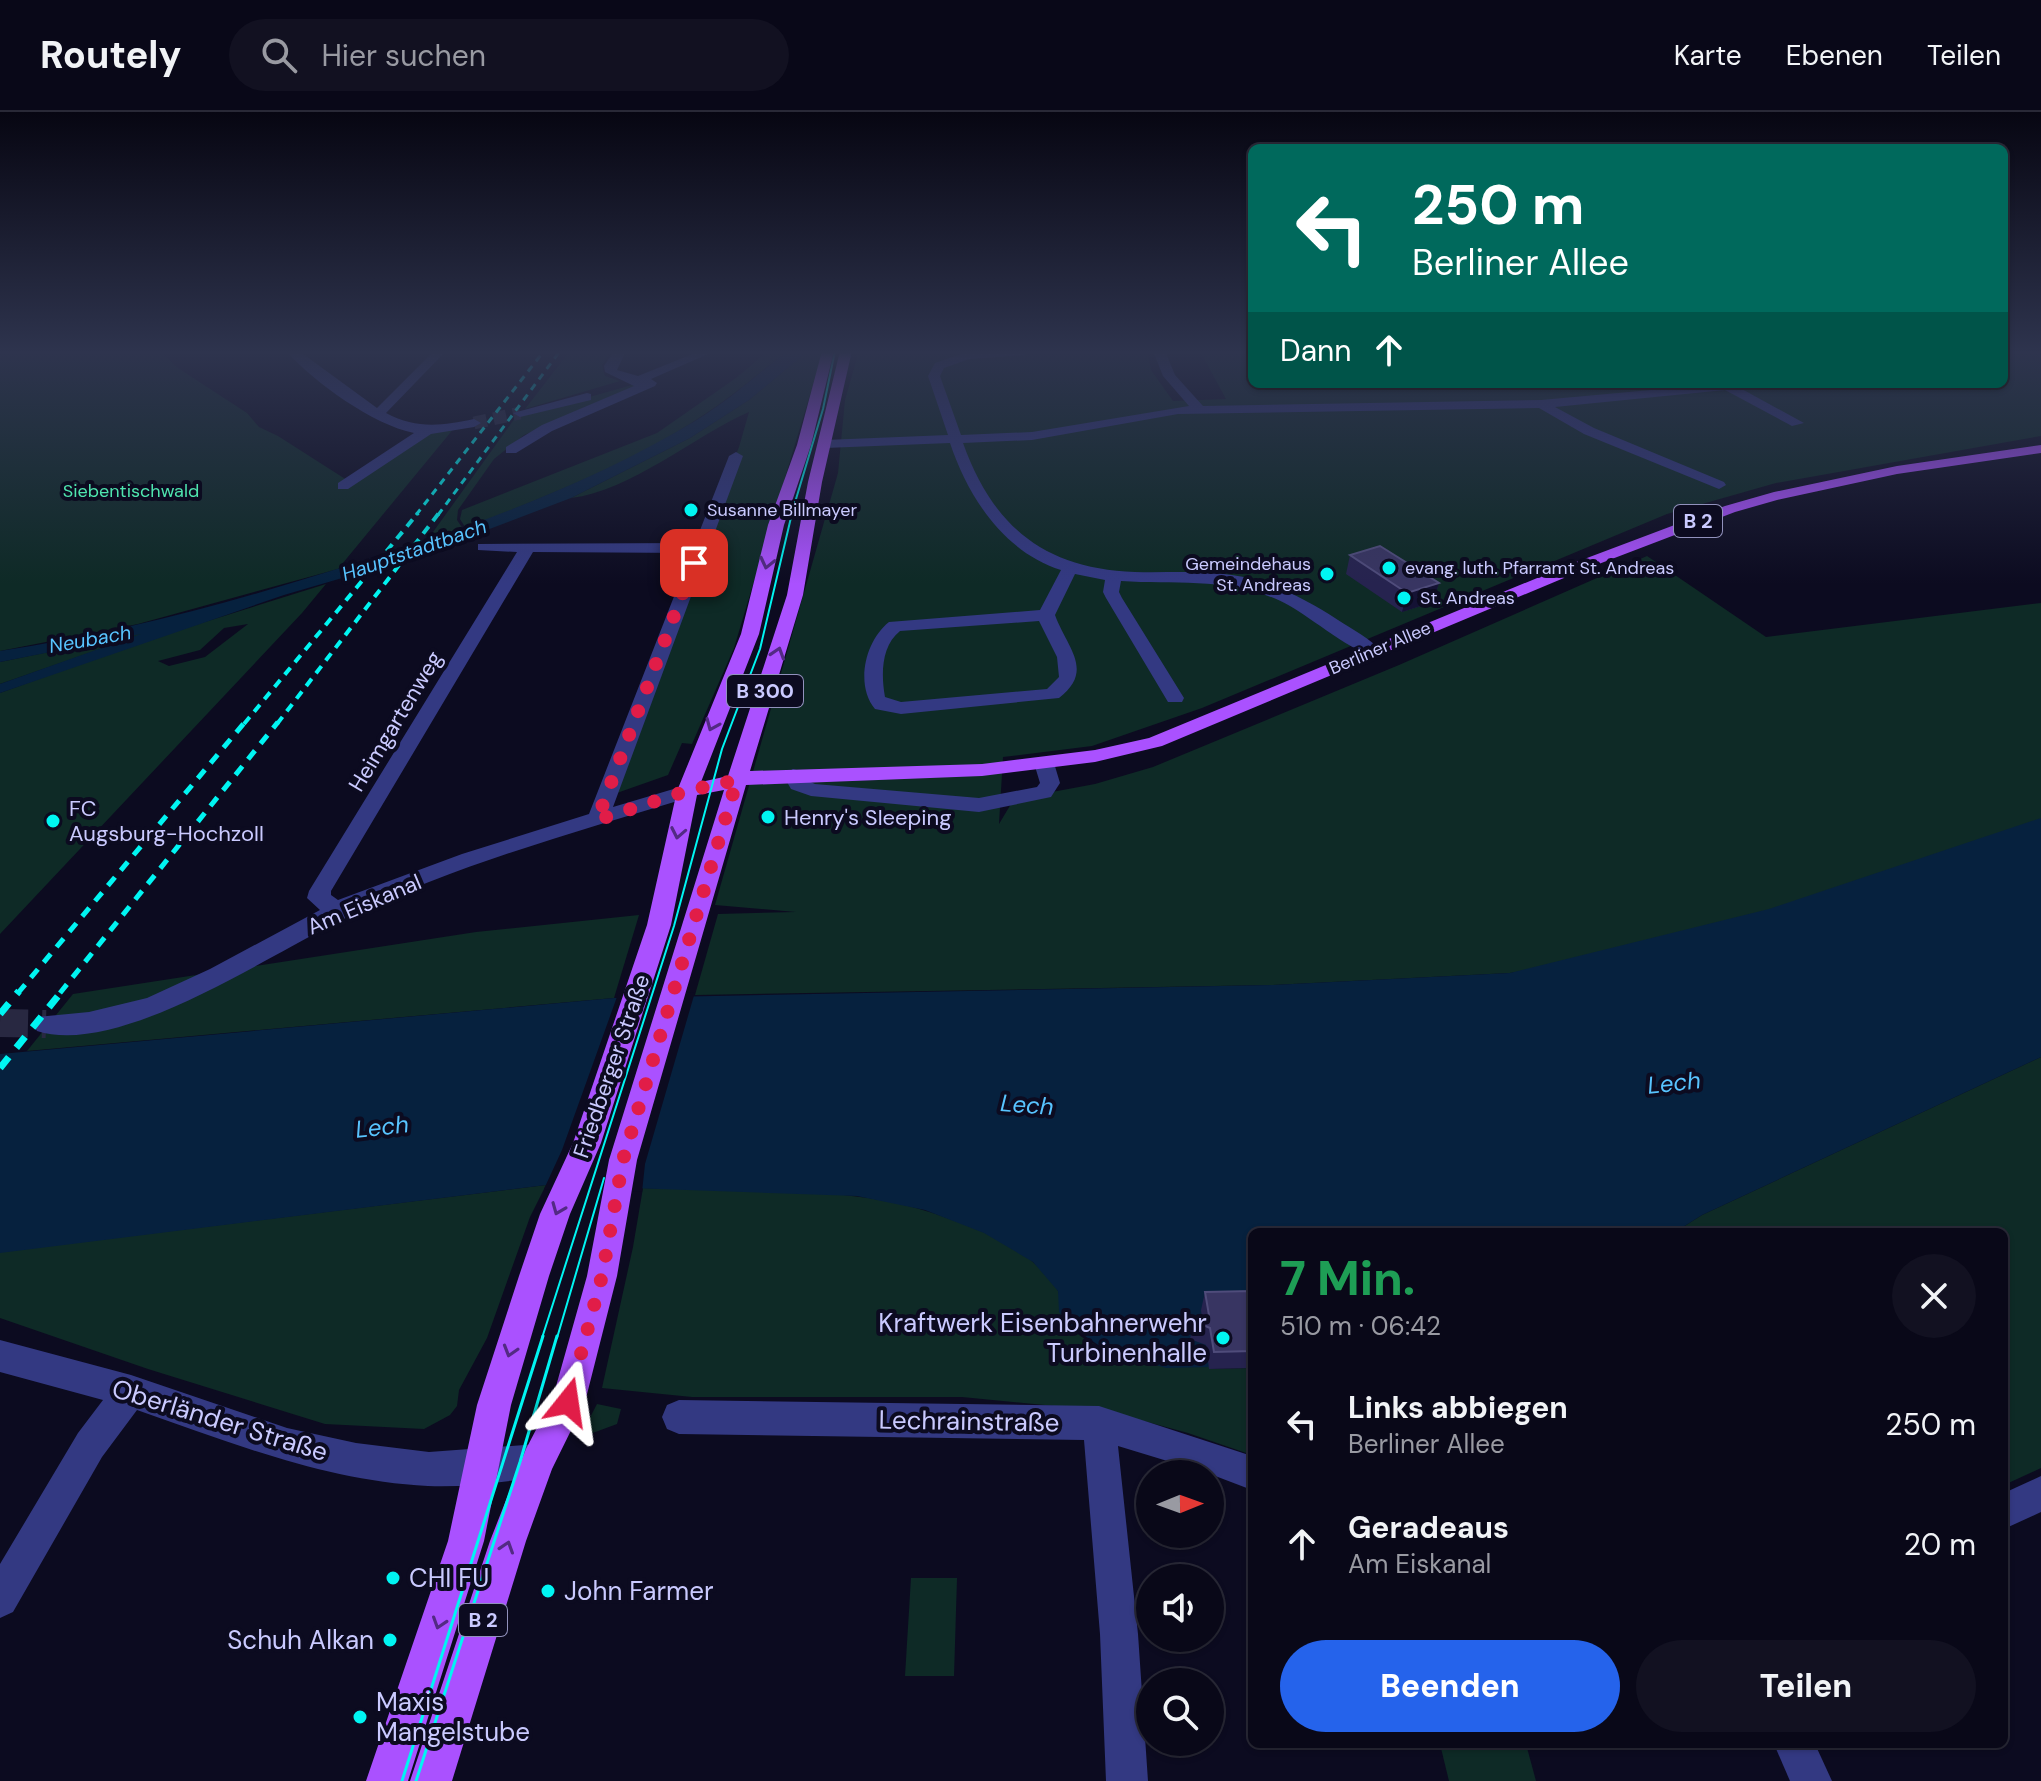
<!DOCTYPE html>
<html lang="de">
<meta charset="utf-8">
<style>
body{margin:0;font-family:"DM Sans",sans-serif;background:#121121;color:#f1f3f6;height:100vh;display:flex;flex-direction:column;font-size:30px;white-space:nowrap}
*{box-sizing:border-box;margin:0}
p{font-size:26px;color:#999aa2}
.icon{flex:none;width:44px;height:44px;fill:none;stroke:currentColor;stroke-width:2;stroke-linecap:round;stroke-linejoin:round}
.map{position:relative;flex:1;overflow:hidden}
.drawer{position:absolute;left:1248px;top:1116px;width:760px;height:520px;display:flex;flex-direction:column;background:#090818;border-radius:12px;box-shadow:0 2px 6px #0004,0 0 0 2px #292937}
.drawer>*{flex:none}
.hud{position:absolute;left:1248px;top:32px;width:760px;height:244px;border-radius:12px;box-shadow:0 2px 6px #0004,0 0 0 2px #292937;background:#00695c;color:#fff;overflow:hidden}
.needle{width:52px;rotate:89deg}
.buttons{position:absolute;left:1136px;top:1348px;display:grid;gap:16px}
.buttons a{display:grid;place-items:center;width:88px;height:88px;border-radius:50%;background:#090818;box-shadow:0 2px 6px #0004,0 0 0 2px #292937;font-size:40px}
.pin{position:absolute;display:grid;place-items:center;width:68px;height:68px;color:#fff;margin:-34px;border-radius:16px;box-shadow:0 4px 12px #0006}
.me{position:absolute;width:88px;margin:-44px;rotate:15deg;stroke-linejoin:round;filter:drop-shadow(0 0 6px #0008)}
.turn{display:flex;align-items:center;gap:28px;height:168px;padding:0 32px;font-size:36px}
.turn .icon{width:104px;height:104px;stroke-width:2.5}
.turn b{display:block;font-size:56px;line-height:68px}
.then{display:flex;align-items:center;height:76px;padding:0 32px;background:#0003;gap:16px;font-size:30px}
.round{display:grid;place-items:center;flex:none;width:84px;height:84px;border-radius:42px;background:#121121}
.head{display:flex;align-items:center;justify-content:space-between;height:136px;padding:0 32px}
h1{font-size:48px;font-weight:800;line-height:60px;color:#1e9e55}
.action{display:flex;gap:16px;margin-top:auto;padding:16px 32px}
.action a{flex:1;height:92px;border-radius:48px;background:#2563eb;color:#fff;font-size:32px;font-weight:800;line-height:92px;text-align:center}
.action a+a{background:#121121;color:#f1f3f6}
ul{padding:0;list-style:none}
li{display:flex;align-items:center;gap:24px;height:120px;padding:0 32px}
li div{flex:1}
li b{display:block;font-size:30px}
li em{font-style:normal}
header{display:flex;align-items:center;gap:48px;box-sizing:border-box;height:112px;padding:0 40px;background:#090818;border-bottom:2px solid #292937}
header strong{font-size:38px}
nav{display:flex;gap:44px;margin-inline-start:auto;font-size:28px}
.search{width:560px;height:72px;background:#121121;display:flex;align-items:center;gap:20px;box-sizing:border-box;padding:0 28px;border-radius:44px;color:#999aa2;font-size:30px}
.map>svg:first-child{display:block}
.green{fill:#0e2a26;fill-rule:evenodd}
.water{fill:#06213e}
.pier{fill:#0c0b20}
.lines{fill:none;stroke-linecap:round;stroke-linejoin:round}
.minor-tunnel-far1{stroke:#282841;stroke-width:13;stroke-dasharray:13 7;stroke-linecap:butt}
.minor-tunnel{stroke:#282841;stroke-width:28;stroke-dasharray:28 14;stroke-linecap:butt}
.minor{fill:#333982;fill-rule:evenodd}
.major{fill:#aa51ff;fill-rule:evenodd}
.tram-far1{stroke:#00f5f2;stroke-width:2}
.tram{stroke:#00f5f2;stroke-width:3}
.rail-far3{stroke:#00f5f2;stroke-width:3;stroke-dasharray:7 6;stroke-linecap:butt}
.rail-far2{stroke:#00f5f2;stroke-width:4;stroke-dasharray:9 7;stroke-linecap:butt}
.rail-far1{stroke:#00f5f2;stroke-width:5;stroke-dasharray:11 9;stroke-linecap:butt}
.rail{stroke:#00f5f2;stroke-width:7;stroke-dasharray:14 12;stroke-linecap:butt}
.wall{fill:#26234f}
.shaded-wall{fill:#141234}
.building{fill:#383562;stroke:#4f4c7b;stroke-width:2}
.oneway{stroke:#532a84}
.route{stroke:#e11d48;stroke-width:14;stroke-dasharray:0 25.2}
.poi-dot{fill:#00f5f2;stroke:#0c0b20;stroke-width:3}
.labels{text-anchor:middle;stroke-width:8;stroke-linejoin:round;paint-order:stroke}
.far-park-label{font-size:18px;fill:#4fe5af;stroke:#0c0b20}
.far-poi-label{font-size:18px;fill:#cacaff;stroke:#0c0b20;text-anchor:start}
.far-street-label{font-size:18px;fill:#cacaff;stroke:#0c0b20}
.shield{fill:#0c0b20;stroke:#9191bc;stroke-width:2}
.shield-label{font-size:20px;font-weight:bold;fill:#cacaff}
.far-water-label{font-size:20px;font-style:italic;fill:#58c4ff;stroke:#0c0b20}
.street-label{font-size:22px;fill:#cacaff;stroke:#0c0b20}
.poi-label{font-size:22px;fill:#cacaff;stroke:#0c0b20;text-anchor:start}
.water-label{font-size:24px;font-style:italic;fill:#58c4ff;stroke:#0c0b20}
.near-poi-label{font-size:26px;fill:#cacaff;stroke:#0c0b20;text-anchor:start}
.near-street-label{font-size:26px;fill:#cacaff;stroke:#0c0b20}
</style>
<header>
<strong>Routely</strong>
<div class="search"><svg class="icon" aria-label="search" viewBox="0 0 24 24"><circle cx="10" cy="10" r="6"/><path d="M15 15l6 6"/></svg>Hier suchen</div>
<nav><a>Karte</a><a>Ebenen</a><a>Teilen</a></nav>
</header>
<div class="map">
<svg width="2041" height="1669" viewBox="0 0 2041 1669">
<rect width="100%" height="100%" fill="#0c0b20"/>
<!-- green -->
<g class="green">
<polygon points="0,239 160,239 178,256 247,301 259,315 278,324 350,370 428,318 455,315 338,457 138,512 0,539"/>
<polygon points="570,239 612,239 602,253 605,264 620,269 525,297"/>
<path d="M 768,239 L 787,239 C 758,262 730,286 699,306 C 630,352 548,383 472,414 L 465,415 L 460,407 L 462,398 L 657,321 L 736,266 Z"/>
<path d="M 808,239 L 823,239 L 734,536 L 692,632 L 682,631 L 668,663 L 614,682 L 681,484 L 739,335 L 749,300 C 694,324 631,379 571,386 L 690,326 L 749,288 Z"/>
<polygon points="859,239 1147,239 1151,258 1173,289 1226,287 1200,239 1252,239 1252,272 1431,272 1399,277 1445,272 2004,272 2004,239 2041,239 2041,324 1776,371 1667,402 1202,596 1092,634 1003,645 999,712 1014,687 1095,672 1153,655 1399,553 1647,444 1766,525 2041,491 2041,719 1744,826 1510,861 1273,873 695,883 718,802 796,800 715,793 838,361 845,288"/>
<polygon points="632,273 639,273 524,323 494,347 458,398 457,408 463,417 428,427 515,306"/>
<path d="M 326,472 L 302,501 L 0,822 L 0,581 L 144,529 ZM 248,512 L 205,545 L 169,554 L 158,549 L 200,538 L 224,516 Z"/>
<polygon points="141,521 141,523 0,572 0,550"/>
<polygon points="639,803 614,886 27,939 73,882 476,820"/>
<polygon points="2041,945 2041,1356 2004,1373 2004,1120 1675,1120 1702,1103"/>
<polygon points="546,1073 530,1105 487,1226 459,1278 457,1294 450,1303 424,1317 325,1312 148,1257 0,1206 0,1140"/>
<path d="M 643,1076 C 730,1079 844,1073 926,1099 C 958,1109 1010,1128 1034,1151 C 1041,1158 1055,1170 1058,1179 C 1061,1186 1057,1195 1061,1203 C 1081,1242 1169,1259 1209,1254 L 1209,1257 L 1252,1256 L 1252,1343 L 1188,1321 L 1107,1299 L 962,1285 L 692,1285 L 602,1276 L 633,1135 Z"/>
<polygon points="597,1292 621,1297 617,1312 590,1322 584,1317"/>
<polygon points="911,1466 957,1466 954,1564 905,1564"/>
<polygon points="1440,1632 1526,1632 1536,1669 1449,1669"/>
</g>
<!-- water -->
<g class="water">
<path d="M 787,239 L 808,239 L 749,288 L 690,326 L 571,386 L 421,443 L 284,483 L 0,581 L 0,572 L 141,522 L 0,550 L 0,539 C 114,522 227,492 337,457 C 460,419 584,376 695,309 C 728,289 757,263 787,239 Z"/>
<polygon points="2041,706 2041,945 1702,1103 1675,1120 1252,1120 1252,1254 1166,1256 1107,1239 1069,1213 1059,1200 1058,1179 1033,1150 984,1121 925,1098 857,1084 546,1073 0,1141 0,942 614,886 1273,873 1510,861 1769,797"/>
</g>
<!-- pier -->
<polygon class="pier" points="695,880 645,1052 642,1080 544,1077 562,1038 618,882"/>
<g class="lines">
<!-- minor-tunnel-far1 -->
<polyline class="minor-tunnel-far1" points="474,311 520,301"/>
<!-- minor-tunnel -->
<polyline class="minor-tunnel" points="0,911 46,912"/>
<!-- minor -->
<g class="minor">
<path d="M 286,239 L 299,239 L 377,296 L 434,239 L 446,239 L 386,301 C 416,317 441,314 474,307 L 481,311 L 474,315 L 431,322 L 348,377 L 338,377 L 338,371 L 414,321 C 373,313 314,270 286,239 Z"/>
<polygon points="614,239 626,239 617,258 638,264 700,239 715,239 651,267 657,271 655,274 552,319 516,341 506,341 506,335 542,313 634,274 605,260 604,254"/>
<path d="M 987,239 L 1030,239 L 1024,243 L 969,247 L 944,256 L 940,264 L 961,323 L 1032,320 L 1189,294 L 1163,264 L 1153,239 L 1165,239 L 1175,263 L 1203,294 L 1541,288 L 1717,272 L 1752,272 L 1740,276 L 1804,311 L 1792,314 L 1725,278 L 1555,295 L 1594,316 L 1724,370 L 1726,373 L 1719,377 L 1584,322 L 1539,296 L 1178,302 L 1032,328 L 963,331 C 993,415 1045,457 1135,460 C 1167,461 1200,458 1232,463 C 1271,469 1306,487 1338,508 C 1352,517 1371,527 1382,540 L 1379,544 C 1362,548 1309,504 1290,494 C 1236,464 1180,473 1121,469 L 1119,480 L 1122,486 L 1184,586 L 1182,590 L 1168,590 L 1106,486 L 1103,480 L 1105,468 L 1075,462 L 1055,503 C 1067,536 1095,558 1059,586 L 901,602 L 875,597 C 855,573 865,529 889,510 L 1040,498 L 1061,458 C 1004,440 968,385 950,331 L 825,336 L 818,332 L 825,328 L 948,323 L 928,264 L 935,251 L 967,240 ZM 1039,509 L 1057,545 L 1059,565 L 1047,577 L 901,590 L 885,585 C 881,563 881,534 900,519 Z"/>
<polygon points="587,281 591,282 591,288 520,305 513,301"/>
<path d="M 736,340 L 743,344 L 613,695 L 687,673 L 697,679 L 694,684 C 606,711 516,736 429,770 C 393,784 358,799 324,817 C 255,852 115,944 37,919 L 33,912 L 37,905 L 89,900 L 147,886 L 210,857 L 320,798 L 307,786 L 309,779 L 517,440 L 478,438 L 478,432 L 695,431 L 729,344 ZM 533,440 L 691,441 L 589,702 L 462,742 L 338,788 L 331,783 L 331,779 Z"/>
<polygon points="1044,645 1054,651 1060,671 1051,685 979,700 811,684 791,677 783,663 793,657 800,659 806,668 815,672 979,686 1037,675 1040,671 1034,651"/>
<path d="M 0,1228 L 131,1263 L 287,1316 L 356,1331 L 429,1340 L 538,1332 L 550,1337 L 555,1349 L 550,1361 L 538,1366 C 502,1369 464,1376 428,1374 C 326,1369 232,1331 137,1298 L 102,1345 L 13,1500 L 0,1506 L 0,1452 L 78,1321 L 103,1288 L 0,1260 Z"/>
<polygon points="679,1288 1099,1294 1252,1344 1252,1378 1210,1362 1118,1334 1138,1522 1148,1669 1106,1669 1100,1522 1084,1328 679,1322 667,1317 662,1305 667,1293"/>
<polygon points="2041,1364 2041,1400 2004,1417 2004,1381"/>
<polygon points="1774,1632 1815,1632 1832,1669 1790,1669"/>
</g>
<!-- major -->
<polygon class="major" points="822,239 834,239 811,333 784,413 759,522 701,670 728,664 787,483 808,370 840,239 852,239 822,370 803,483 750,659 982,652 1095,638 1149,626 1571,452 1725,394 1774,380 1897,354 2041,333 2041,341 1897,362 1777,388 1735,400 1583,458 1162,634 1095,650 982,664 746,673 637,1048 617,1164 585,1290 552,1357 526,1429 452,1669 410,1669 490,1429 526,1337 553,1285 587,1164 609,1048 724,678 697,683 671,813 601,1031 570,1102 549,1164 511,1293 484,1429 408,1669 366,1669 448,1429 477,1293 519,1164 540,1102 573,1031 647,813 677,679 741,522 768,413 797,333"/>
<!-- tram-far1 -->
<g class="tram-far1">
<polyline points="542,1226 674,814 722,637 760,537 793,397 823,297 835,239"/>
<polyline points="557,1226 604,1066"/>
</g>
<!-- tram -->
<g class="tram">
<polyline points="402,1669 543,1224"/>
<polyline points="416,1669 520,1350 557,1224"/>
</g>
<!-- rail-far3 -->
<g class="rail-far3">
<polyline points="416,403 544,239"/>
<polyline points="438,403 560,239"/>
</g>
<!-- rail-far2 -->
<g class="rail-far2">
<polyline points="244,612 418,401"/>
<polyline points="277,612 439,401"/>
</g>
<!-- rail-far1 -->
<g class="rail-far1">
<polyline points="18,881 245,610"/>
<polyline points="60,881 278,610"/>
</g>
<!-- rail -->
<g class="rail">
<polyline points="0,902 19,879"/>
<polyline points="0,956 62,879"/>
</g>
</g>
<!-- wall -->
<g class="wall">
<polygon points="1350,443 1439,471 1433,490 1402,500 1346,462"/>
<polygon points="1252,1179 1252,1256 1209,1257 1206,1233 1190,1227 1194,1209 1202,1206 1201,1198 1205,1180"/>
</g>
<!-- shaded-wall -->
<polygon class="shaded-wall" points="1439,471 1433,490 1402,500 1407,481"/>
<!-- building -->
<g class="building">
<polygon points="1380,434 1439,471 1407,481 1350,443"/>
<polygon points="1252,1179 1252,1239 1214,1240 1210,1216 1194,1209 1209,1203 1205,1180"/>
</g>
<!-- one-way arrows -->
<defs><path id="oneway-chevron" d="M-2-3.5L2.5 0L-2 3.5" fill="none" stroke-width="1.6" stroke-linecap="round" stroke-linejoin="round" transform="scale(2)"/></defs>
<g class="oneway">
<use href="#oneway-chevron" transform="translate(767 451) rotate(103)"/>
<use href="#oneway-chevron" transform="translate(778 541) rotate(-72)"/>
<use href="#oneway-chevron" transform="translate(712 613) rotate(113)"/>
<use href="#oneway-chevron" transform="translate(678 721) rotate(101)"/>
<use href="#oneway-chevron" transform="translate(558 1097) rotate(112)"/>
<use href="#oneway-chevron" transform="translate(510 1239) rotate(107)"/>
<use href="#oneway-chevron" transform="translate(507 1435) rotate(-72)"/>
<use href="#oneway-chevron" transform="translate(439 1511) rotate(108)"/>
</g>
<!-- sky -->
<linearGradient id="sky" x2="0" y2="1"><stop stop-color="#070612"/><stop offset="0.51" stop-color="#2e344e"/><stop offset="1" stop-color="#2e344e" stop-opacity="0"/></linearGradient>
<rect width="2041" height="472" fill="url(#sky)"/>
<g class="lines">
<!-- route -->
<polyline class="route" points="568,1290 602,1164 623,1048 737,668 687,679 597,708 694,451"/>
</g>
<!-- markers -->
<g class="poi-dot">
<circle cx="691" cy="398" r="8"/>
<circle cx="1389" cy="456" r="8"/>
<circle cx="1327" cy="462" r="8"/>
<circle cx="1404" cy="486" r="8"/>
<circle cx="768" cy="705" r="8"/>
<circle cx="53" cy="709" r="8"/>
<circle cx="1223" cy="1226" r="8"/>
<circle cx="393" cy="1466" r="8"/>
<circle cx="548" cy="1479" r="8"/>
<circle cx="390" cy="1528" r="8"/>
<circle cx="360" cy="1605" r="8"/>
</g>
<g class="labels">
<!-- far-park labels -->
<g class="far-park-label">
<text x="131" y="385">Siebentischwald</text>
</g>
<!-- far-poi labels -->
<g class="far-poi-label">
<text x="707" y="404">Susanne Billmayer</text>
<text x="1311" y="458" text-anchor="end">Gemeindehaus<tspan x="1311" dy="21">St. Andreas</tspan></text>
<text x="1405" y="462">evang. luth. Pfarramt St. Andreas</text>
<text x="1420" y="492">St. Andreas</text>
</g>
<!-- far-street labels -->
<g class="far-street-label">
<text transform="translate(1380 536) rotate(-23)" y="6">Berliner Allee</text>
</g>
<!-- shield labels -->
<g class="shield">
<rect x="1674" y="393" width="48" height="32" rx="6"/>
<rect x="727" y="563" width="76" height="32" rx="6"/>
<rect x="459" y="1492" width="48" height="32" rx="6"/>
</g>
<g class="shield-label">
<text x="1698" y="416">B 2</text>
<text x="765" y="586">B 300</text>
<text x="483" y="1515">B 2</text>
</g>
<!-- far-water labels -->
<g class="far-water-label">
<text transform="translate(414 438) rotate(-19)" y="7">Hauptstadtbach</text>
<text transform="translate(90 527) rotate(-10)" y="7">Neubach</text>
</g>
<!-- street labels -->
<g class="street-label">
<text transform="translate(395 609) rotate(-59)" y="8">Heimgartenweg</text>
<text transform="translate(364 792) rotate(-23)" y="8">Am Eiskanal</text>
<text transform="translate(611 954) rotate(-71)" y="8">Friedberger Straße</text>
</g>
<!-- poi labels -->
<g class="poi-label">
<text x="69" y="704">FC<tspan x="69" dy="25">Augsburg-Hochzoll</tspan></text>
<text x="784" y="713">Henry's Sleeping</text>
</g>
<!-- water labels -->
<g class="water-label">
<text transform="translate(1674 971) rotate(-6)" y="8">Lech</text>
<text transform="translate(1027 993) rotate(4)" y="8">Lech</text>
<text transform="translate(382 1015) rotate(-6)" y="8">Lech</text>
</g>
<!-- near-poi labels -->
<g class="near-poi-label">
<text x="1207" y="1220" text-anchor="end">Kraftwerk Eisenbahnerwehr<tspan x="1207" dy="30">Turbinenhalle</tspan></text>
<text x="409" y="1475">CHI FU</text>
<text x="564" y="1488">John Farmer</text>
<text x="374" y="1537" text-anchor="end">Schuh Alkan</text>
<text x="376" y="1599">Maxis<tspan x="376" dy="30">Mangelstube</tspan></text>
</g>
<!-- near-street labels -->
<g class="near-street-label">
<text transform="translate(220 1308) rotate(17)" y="9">Oberländer Straße</text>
<text transform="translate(969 1309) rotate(1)" y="9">Lechrainstraße</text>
</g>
</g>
</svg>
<div class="buttons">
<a><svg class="needle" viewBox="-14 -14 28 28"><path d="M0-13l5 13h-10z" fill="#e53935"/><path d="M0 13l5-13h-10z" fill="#999aa2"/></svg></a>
<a><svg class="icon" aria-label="sound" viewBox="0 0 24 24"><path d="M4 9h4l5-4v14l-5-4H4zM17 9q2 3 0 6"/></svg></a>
<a><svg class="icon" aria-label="search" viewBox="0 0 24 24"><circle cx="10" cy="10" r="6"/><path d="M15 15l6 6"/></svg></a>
</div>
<div class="pin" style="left:694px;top:451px;background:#d93025"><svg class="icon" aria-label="arrive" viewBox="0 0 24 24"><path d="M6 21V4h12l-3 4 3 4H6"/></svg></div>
<svg class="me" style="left:568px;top:1290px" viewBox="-20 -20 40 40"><path d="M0-17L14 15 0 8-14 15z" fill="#e11d48" stroke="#fff" stroke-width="4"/></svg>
<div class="hud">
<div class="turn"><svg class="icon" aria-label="left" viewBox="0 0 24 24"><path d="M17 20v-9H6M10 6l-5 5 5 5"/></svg><div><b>250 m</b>Berliner Allee</div></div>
<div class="then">Dann<svg class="icon" aria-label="ahead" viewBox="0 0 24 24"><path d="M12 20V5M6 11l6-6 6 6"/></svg></div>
</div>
<section class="drawer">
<div class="head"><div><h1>7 Min.</h1><p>510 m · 06:42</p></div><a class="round"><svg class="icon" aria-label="close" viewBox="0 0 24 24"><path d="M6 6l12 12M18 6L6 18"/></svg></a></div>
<ul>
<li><svg class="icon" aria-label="left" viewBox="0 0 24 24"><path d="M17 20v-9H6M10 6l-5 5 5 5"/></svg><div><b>Links abbiegen</b><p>Berliner Allee</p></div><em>250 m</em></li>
<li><svg class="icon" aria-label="ahead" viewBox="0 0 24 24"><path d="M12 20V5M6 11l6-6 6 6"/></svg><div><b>Geradeaus</b><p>Am Eiskanal</p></div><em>20 m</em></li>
</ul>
<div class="action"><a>Beenden</a><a>Teilen</a></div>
</section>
</div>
